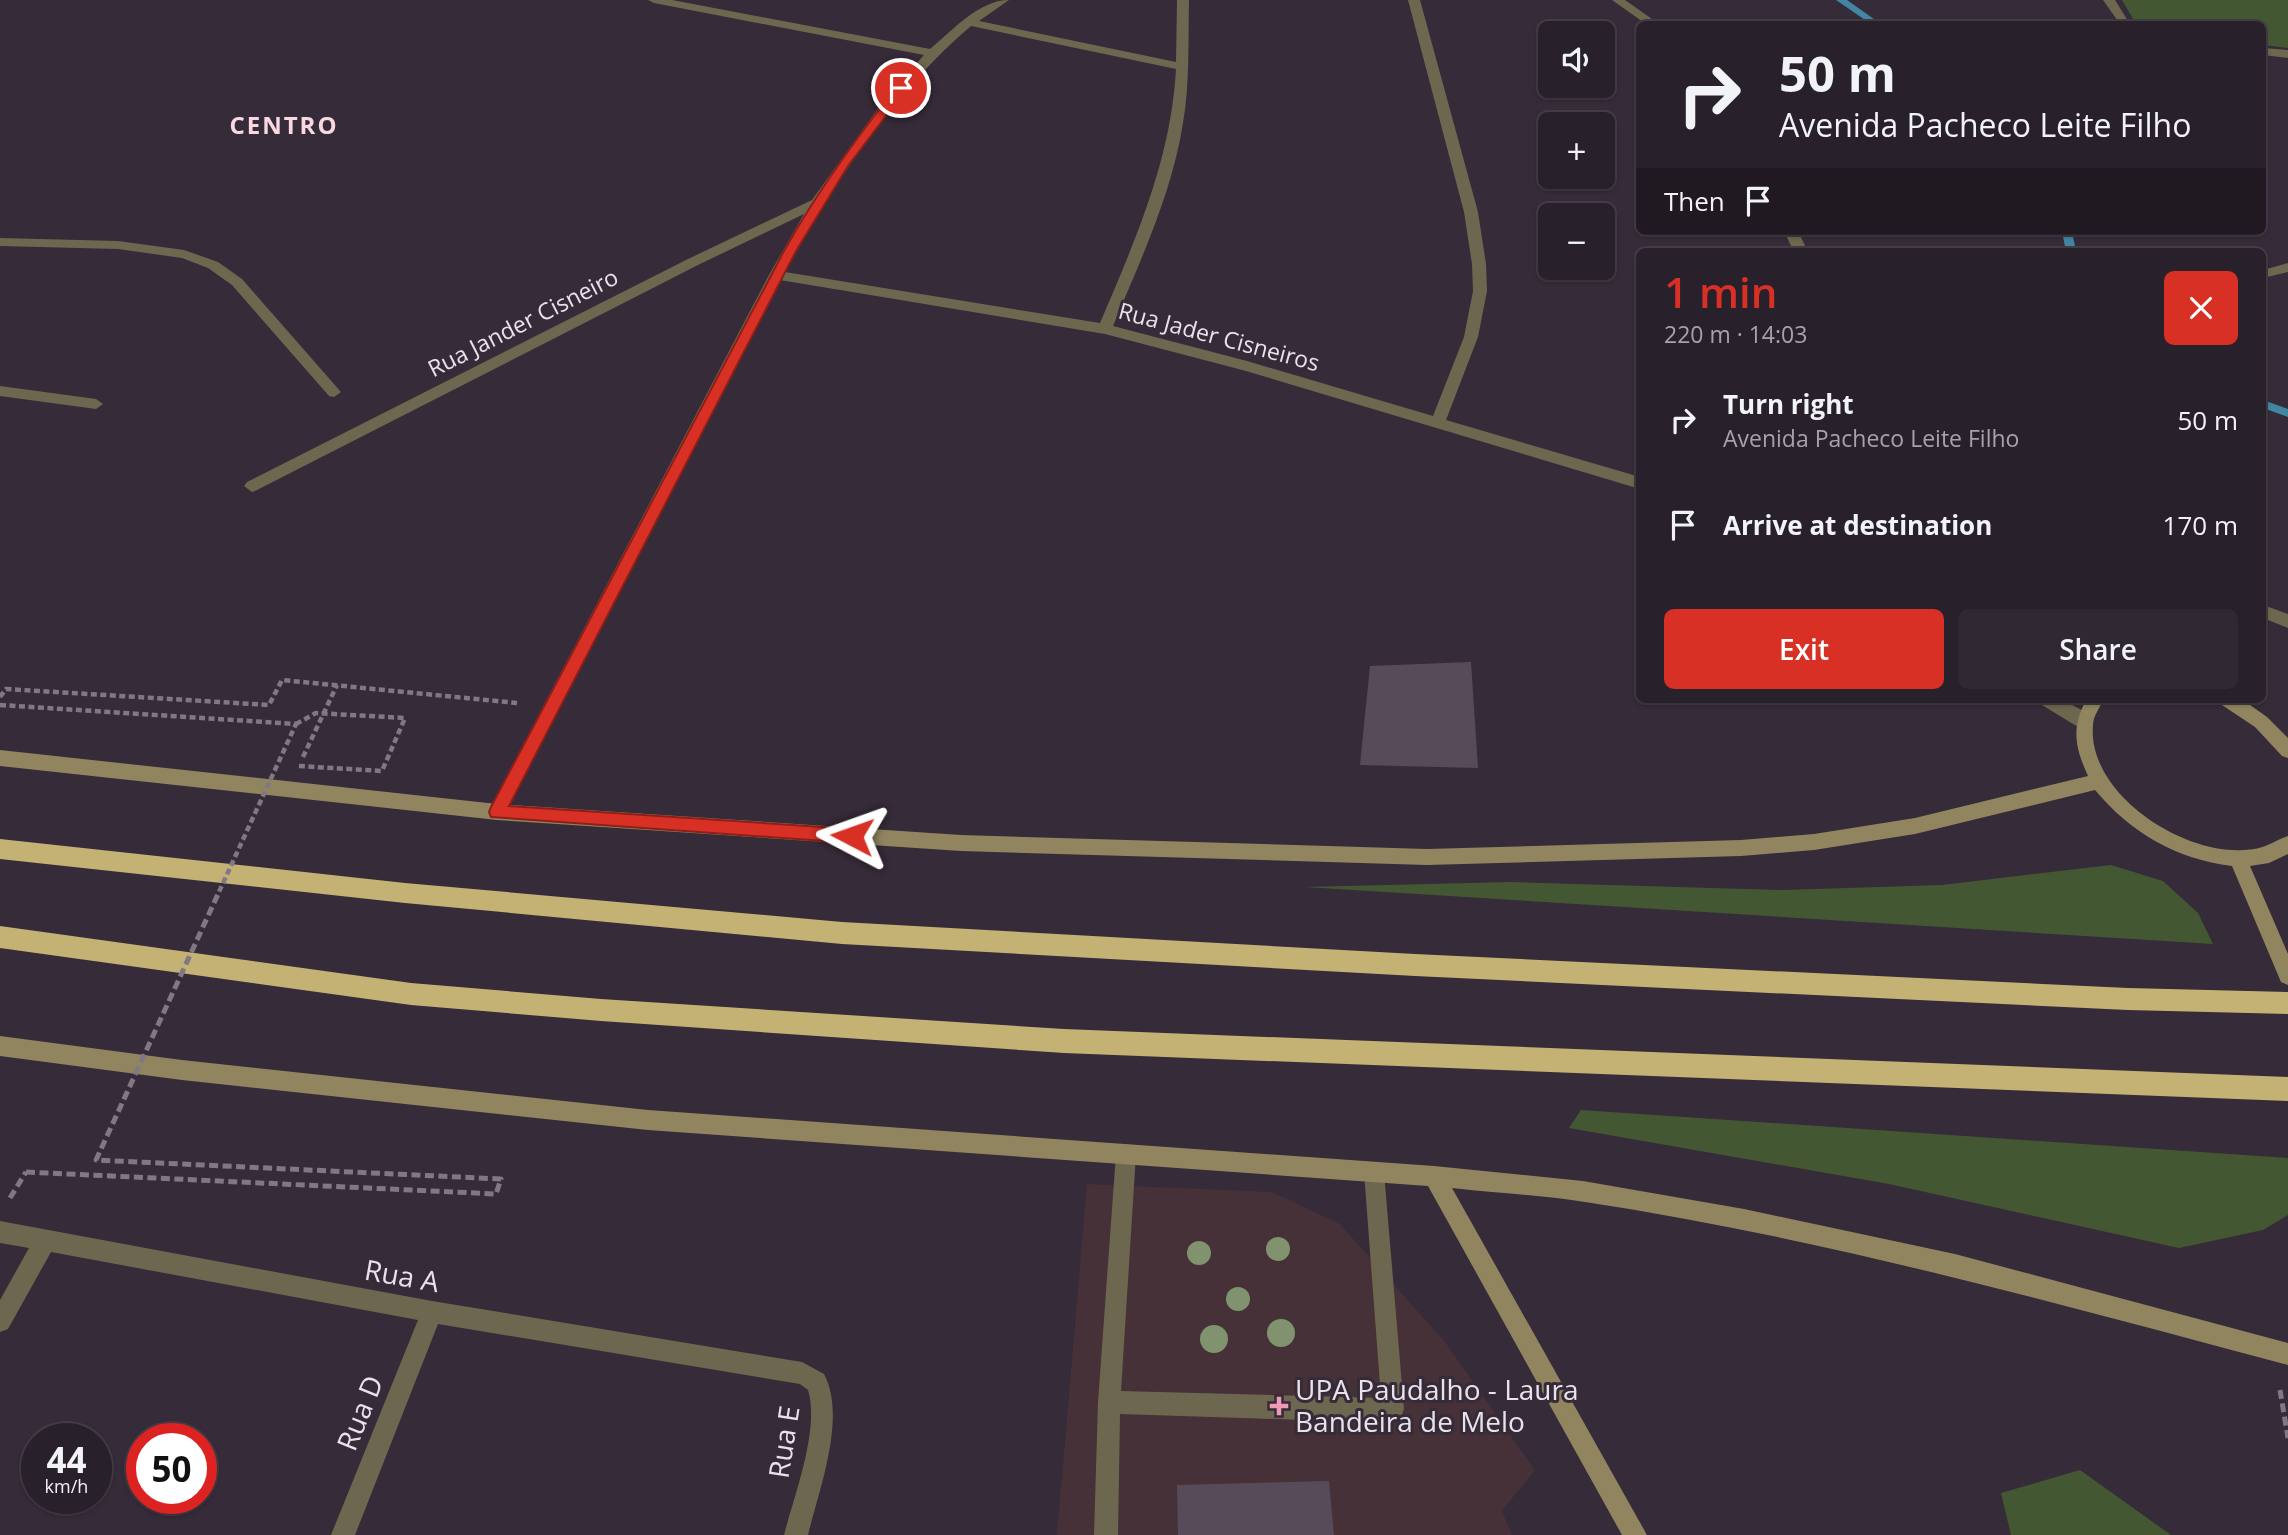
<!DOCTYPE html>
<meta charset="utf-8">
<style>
body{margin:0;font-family:"Open Sans",sans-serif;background:#302833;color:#f1f3f6;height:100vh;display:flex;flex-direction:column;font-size:26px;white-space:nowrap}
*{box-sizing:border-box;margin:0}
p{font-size:23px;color:#a5a3a9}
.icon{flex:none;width:38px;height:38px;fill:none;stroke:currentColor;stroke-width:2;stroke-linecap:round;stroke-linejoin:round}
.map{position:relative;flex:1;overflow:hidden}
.drawer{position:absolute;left:1636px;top:248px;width:630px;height:455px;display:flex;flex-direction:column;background:#28202b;border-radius:10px;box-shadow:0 2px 5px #0004,0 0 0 2px #443e47}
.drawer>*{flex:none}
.guide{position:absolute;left:1636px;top:21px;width:630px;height:214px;border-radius:10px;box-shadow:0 2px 5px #0004,0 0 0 2px #443e47;background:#28202b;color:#f1f3f6;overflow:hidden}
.controls{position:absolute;left:1538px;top:21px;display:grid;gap:14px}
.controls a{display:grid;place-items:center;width:77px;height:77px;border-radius:10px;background:#28202b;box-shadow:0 2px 5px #0004,0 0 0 2px #443e47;font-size:35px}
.speed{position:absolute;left:21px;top:1423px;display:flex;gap:14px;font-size:35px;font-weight:700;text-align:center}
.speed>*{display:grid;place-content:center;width:91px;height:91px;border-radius:50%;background:#28202b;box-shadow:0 2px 5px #0004,0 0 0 2px #443e47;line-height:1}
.speed small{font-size:18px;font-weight:400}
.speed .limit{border:10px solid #d22;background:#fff;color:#111}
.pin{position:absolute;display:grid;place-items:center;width:60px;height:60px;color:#fff;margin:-30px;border:4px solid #fff;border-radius:50%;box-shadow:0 2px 7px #0007}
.me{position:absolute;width:77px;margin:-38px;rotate:274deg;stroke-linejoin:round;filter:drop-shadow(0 0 5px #0008)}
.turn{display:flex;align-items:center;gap:24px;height:147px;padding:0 28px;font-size:32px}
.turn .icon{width:91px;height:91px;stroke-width:2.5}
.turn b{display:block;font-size:49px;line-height:60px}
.then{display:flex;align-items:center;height:66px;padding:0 28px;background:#0003;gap:14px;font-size:26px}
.round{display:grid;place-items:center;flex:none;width:74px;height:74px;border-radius:10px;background:#302833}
.headline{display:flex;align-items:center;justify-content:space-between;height:119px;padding:0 28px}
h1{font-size:42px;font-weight:600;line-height:52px;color:#d93025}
.button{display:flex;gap:14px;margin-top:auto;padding:14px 28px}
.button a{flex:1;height:80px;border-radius:10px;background:#d93025;color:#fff;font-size:28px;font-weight:600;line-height:80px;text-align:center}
.button a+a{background:#302833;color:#f1f3f6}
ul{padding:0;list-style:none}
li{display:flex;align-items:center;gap:21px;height:105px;padding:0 28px}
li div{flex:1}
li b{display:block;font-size:26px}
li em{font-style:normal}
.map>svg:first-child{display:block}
.medical{fill:#453137}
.green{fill:#435832}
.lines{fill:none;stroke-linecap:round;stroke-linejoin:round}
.stream{fill:#4286a4;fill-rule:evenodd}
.building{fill:#574b5a}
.path-far1{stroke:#817884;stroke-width:4.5;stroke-dasharray:6 3.5;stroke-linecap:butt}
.path{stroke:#817884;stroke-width:5;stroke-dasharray:9 4.5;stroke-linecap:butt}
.lane{fill:#6e674f;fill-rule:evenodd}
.street{fill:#6e674f;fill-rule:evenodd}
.secondary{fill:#91855f;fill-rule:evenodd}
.highway{fill:#c4b275;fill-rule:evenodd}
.path-bridge-far1{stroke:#817884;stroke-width:4.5;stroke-dasharray:6 3.5;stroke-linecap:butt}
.path-bridge{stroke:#817884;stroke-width:5;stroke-dasharray:9 4.5;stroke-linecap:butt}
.tree{fill:#80926e}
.route{fill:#d93025;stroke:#8d1f18;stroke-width:2}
.poi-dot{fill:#f09ab6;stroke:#362b39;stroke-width:2.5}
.labels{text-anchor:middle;stroke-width:6;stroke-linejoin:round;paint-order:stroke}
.street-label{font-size:23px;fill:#e9e2eb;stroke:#362b39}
.far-district-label{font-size:24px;font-weight:bold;letter-spacing:2px;fill:#fad8e2;stroke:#362b39}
.near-street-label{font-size:28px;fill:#e9e2eb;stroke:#362b39}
.near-poi-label{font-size:28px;fill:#e9e2eb;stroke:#362b39;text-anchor:start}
</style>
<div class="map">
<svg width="2288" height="1535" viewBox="0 0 2288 1535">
<rect width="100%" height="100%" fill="#362b39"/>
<!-- medical -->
<polygon class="medical" points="1087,1184 1272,1192 1340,1224 1445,1342 1535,1470 1502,1511 1512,1535 1057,1535"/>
<!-- green -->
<g class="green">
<polygon points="2122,0 2288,0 2288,48 2263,45 2263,24 2136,24"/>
<polygon points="2111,865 2163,881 2198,913 2213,944 1305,887 1511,882 1784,890 1942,885"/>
<polygon points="1581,1110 2288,1158 2288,1215 2263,1230 2179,1248 1889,1184 1569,1128"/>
<polygon points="2080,1470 2171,1535 2011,1535 2001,1493"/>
</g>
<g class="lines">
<!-- stream -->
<g class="stream">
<polygon points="1836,0 1847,0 1881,24 1871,24"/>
<polygon points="2062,231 2072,231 2076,252 2066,252"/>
<polygon points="2263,400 2288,409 2288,417 2263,408"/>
</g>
</g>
<!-- building -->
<g class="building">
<polygon points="1471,662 1478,768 1360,765 1370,666"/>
<polygon points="1329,1481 1334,1535 1178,1535 1177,1485"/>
</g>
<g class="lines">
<!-- path-far1 -->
<g class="path-far1">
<polyline points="0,697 6,689 269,705 282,680 517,703"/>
<polyline points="303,757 337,685"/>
</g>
<!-- path -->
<g class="path">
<polyline points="10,1198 26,1172"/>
<polyline points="2280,1390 2288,1438"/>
</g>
<!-- lane -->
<polygon class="lane" points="1126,1144 1133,1147 1136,1154 1121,1391 1381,1398 1364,1172 1367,1165 1374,1162 1381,1165 1384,1172 1404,1409 1401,1417 1393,1420 1306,1420 1120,1414 1118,1535 1094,1535 1098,1402 1116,1154 1119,1147"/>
<!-- street -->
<g class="street">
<path d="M 648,0 L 672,0 L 930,49 C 952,31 979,0 1009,0 L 979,21 L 1176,62 L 1177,0 L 1189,0 C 1188,41 1190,83 1183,123 C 1172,194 1140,261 1113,326 L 1247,361 L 1433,416 L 1464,337 L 1473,291 L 1472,264 L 1464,212 L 1408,0 L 1420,0 L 1478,212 L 1486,264 L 1487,291 L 1478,337 L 1446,420 L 1640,477 L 1640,489 L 1246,371 L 1105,334 L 780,280 L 503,818 L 497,820 L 491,818 L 488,812 L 491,806 L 769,275 L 804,214 L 698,265 L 257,490 L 252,492 L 244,486 L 247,482 L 688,259 L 812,200 L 882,103 L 924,55 L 654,3 ZM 971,26 L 1176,69 C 1171,160 1135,241 1100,323 L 785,272 C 835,182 892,93 971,26 Z"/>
<polygon points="1612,0 1625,0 1659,24 1646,24"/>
<polygon points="2103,0 2115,0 2130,24 2120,24"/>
<polygon points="2263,48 2288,50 2288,58 2263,55"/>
<polygon points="1784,231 1798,231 1808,252 1794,252"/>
<polygon points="0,238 118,241 184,250 218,262 242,279 341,392 334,397 329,396 232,285 208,268 182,258 118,249 0,246"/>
<polygon points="2288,263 2288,272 2263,278 2263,270"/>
<polygon points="0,386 96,399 103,404 96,409 0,396"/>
<polygon points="2263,605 2288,614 2288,628 2263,618"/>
<path d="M 2040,700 C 2058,700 2083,704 2093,722 L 2090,727 L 2084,729 L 2078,727 L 2042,705 Z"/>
<path d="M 0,1221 L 432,1301 L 802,1362 L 824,1374 C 847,1417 819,1490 808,1535 L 784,1535 C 794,1496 820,1429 808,1390 L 800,1384 L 438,1324 L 355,1535 L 331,1535 L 418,1320 L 51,1252 L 8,1329 L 0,1332 L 0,1300 L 29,1248 L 0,1243 Z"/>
</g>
<!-- secondary -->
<g class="secondary">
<path d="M 2086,700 L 2103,700 C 2100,708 2093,716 2093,725 C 2087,793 2181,854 2243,850 C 2266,849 2269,843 2288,836 L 2288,854 L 2269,863 L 2250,866 L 2288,954 L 2288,985 L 2281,982 L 2232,866 C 2176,859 2131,833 2095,790 L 1915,834 L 1814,850 L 1741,856 L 1427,865 L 961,851 L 497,820 L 0,766 L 0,750 L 497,804 L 961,835 L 1427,849 L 1741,840 L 1814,834 L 1915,818 L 2088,776 C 2075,747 2071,729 2086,700 Z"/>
<polygon points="2220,700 2243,700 2267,717 2288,738 2288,758 2282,756 2255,727 2222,705"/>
<path d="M 0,1036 L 182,1060 L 648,1110 L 1434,1166 L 1583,1181 L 1744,1209 L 1955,1254 L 2288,1343 L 2288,1365 C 2055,1303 1823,1238 1585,1202 C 1541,1195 1496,1193 1452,1188 L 1647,1535 L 1622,1535 L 1428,1186 L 648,1130 L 182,1080 L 0,1056 Z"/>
</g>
<!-- highway -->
<g class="highway">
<polygon points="0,839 405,883 842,922 1415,954 2128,988 2288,992 2288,1014 2128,1010 1415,976 842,944 405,903 0,859"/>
<polygon points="0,926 411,983 601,999 1064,1029 2288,1077 2288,1101 1064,1053 601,1021 411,1005 0,948"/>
</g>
<!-- path-bridge-far1 -->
<g class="path-bridge-far1">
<polyline points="0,705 296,724 218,894"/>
<polyline points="296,724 316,713 405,718 382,771 299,766"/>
</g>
<!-- path-bridge -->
<polyline class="path-bridge" points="26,1172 496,1194 501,1179 96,1160 219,892"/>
</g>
<!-- trees -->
<g class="tree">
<circle cx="1278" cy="1249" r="12"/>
<circle cx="1199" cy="1253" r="12"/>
<circle cx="1238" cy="1299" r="12"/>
<circle cx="1281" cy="1333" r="14"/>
<circle cx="1214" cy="1339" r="14"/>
</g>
<!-- route -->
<path class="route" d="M 897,86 L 907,88 L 848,166 L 796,251 L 509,806 L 852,829 L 858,831 L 860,836 L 858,841 L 852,843 L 491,817 L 489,812 L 491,807 L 784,251 C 817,192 856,139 897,86 Z"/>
<!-- markers -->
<path class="poi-dot" d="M1275.5 1395.5h7v7h7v7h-7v7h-7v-7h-7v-7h7z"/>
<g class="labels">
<!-- street labels -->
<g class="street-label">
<text transform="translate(523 323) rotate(-27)" y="8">Rua Jander Cisneiro</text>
<text transform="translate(1219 337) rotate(15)" y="8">Rua Jader Cisneiros</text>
</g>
<!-- far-district labels -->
<g class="far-district-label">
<text x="284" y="134">CENTRO</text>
</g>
<!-- near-street labels -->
<g class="near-street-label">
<text transform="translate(402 1276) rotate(10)" y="10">Rua A</text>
<text transform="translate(360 1413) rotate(-68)" y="10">Rua D</text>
<text transform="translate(784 1442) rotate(-81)" y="10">Rua E</text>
</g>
<!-- near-poi labels -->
<g class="near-poi-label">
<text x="1295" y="1400">UPA Paudalho - Laura<tspan x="1295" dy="32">Bandeira de Melo</tspan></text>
</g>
</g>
</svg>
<div class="controls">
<a><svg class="icon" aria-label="sound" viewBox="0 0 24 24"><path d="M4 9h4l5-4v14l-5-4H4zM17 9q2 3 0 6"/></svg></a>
<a>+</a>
<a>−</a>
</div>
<div class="speed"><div>44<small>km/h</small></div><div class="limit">50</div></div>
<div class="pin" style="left:901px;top:88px;background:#d93025"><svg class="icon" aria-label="arrive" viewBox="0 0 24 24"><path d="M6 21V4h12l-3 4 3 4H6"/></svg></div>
<svg class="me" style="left:852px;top:836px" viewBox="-20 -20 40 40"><path d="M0-17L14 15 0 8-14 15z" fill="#d93025" stroke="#fff" stroke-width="4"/></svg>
<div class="guide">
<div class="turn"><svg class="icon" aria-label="right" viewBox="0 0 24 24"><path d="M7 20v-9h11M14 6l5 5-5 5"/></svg><div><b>50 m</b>Avenida Pacheco Leite Filho</div></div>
<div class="then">Then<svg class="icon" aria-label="arrive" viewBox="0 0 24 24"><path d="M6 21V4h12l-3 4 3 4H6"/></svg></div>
</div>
<section class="drawer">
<div class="headline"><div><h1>1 min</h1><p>220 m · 14:03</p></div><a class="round" style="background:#d93025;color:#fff"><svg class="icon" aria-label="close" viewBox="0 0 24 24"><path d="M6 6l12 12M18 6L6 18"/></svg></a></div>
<ul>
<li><svg class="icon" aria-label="right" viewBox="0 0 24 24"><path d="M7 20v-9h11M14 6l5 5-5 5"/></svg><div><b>Turn right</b><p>Avenida Pacheco Leite Filho</p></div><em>50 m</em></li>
<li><svg class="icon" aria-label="arrive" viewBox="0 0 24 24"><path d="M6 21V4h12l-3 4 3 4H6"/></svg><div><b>Arrive at destination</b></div><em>170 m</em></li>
</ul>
<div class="button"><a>Exit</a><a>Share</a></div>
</section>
</div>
